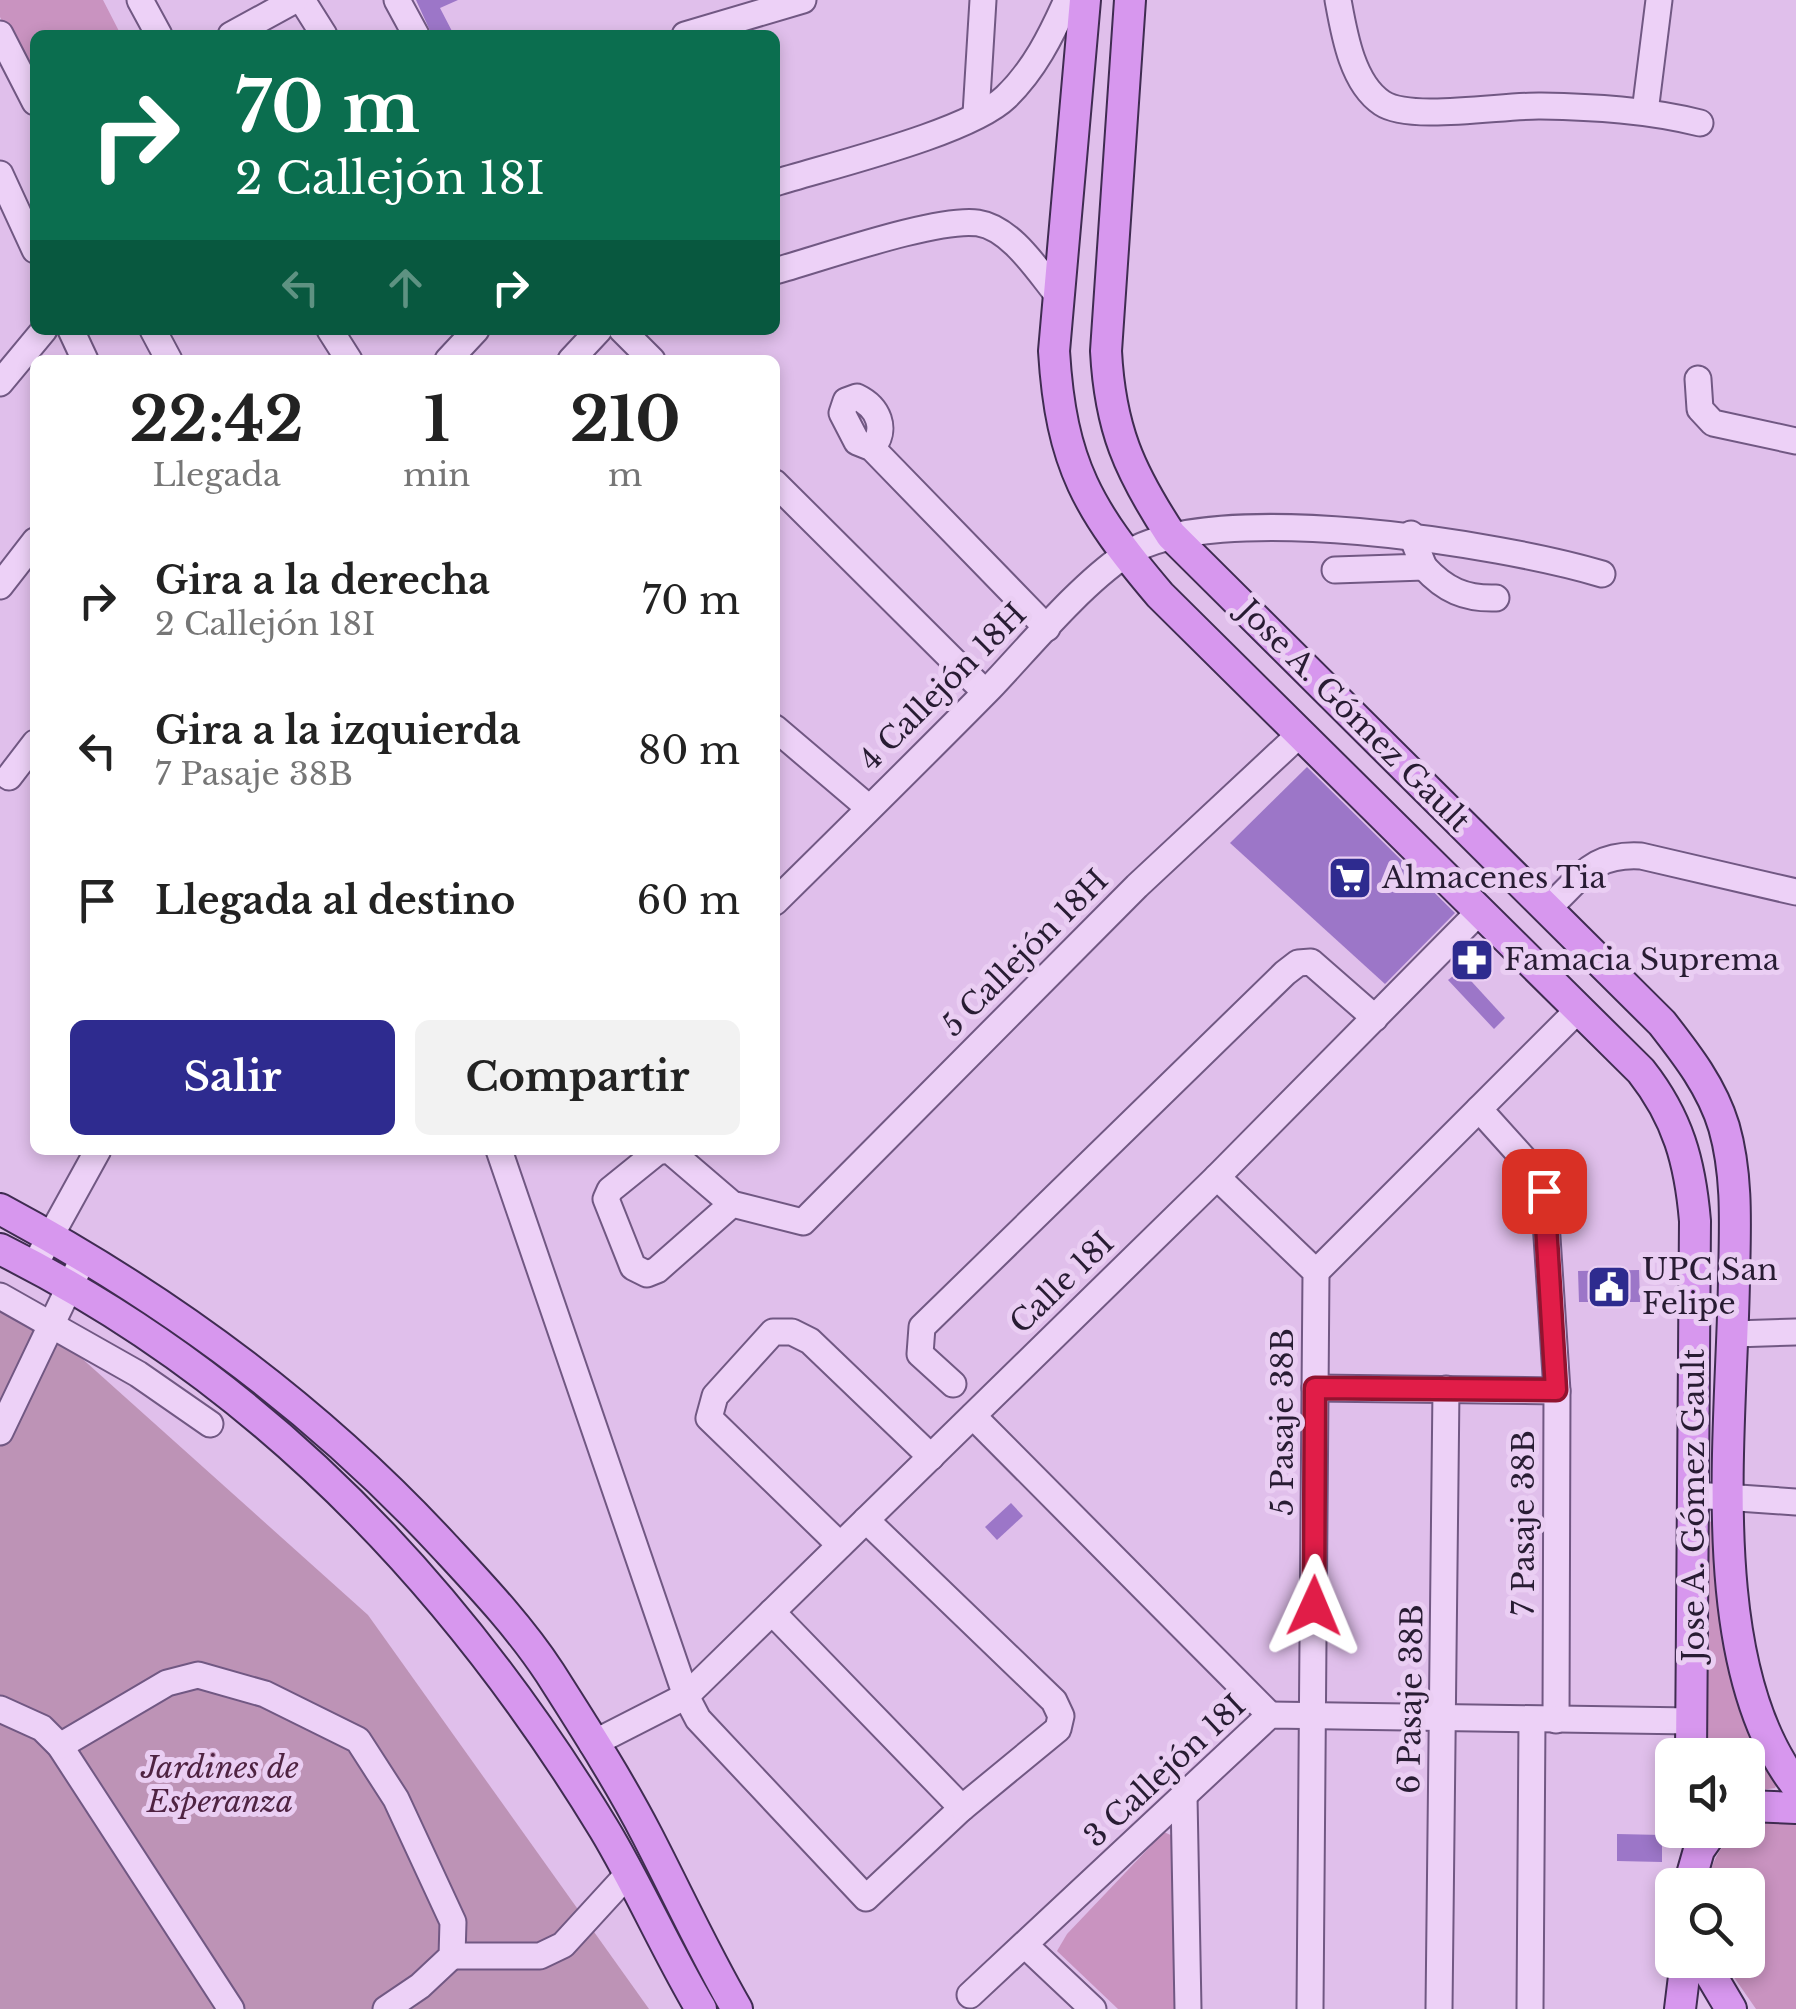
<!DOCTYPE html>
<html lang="es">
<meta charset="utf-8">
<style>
body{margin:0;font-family:"Libre Baskerville",serif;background:#f2f2f2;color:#222;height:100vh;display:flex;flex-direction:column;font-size:38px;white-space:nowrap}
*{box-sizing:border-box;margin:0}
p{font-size:32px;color:#767676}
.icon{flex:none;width:55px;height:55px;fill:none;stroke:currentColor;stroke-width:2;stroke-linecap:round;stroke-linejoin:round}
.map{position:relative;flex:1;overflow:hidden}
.drawer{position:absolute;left:30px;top:355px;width:750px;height:800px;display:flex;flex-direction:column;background:#fff;border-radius:15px;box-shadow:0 5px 15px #0003}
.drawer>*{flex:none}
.top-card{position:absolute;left:30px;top:30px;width:750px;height:305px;border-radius:15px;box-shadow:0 5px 15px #0003;background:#0b6e4f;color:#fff;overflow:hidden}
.buttons{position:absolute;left:1655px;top:1738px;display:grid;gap:20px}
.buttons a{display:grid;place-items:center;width:110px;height:110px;border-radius:15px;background:#fff;box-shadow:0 5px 15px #0003;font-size:50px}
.pin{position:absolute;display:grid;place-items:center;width:85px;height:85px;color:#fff;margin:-42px;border-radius:20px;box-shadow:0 5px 15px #0006}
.me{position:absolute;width:110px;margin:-55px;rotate:1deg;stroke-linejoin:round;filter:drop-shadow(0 0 8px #0008)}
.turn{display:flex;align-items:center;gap:35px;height:210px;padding:0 40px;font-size:45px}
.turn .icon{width:130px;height:130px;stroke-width:2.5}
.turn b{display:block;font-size:70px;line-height:85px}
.lanes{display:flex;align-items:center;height:95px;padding:0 40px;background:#0003;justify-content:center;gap:50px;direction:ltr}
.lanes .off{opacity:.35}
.eta{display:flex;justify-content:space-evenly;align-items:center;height:170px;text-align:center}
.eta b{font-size:60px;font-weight:700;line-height:70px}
.button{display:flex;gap:20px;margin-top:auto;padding:20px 40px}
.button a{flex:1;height:115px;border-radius:15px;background:#2e2b8f;color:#fff;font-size:40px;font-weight:700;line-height:115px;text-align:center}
.button a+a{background:#f2f2f2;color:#222}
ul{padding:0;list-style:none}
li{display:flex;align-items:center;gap:30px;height:150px;padding:0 40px}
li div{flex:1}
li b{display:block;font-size:38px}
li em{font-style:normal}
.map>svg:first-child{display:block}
.green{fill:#c993c0}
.cemetery{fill:#bd93b6}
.building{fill:#9c76c8}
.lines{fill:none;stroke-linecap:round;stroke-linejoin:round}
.minor-casing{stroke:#715883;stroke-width:29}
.major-casing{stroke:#3f2c51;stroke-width:34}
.minor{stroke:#edd1f7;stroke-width:25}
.major{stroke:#d797ee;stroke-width:30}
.route-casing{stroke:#92132f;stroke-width:25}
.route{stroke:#e11d48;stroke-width:18}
.labels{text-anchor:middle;stroke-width:10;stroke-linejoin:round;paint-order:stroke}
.street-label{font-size:30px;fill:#281c33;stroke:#eacef3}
.poi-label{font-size:30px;fill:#281c33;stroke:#eacef3;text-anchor:start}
.park-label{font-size:30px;font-style:italic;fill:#4f2342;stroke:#eacef3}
</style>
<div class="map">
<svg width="1796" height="2009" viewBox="0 0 1796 2009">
<rect width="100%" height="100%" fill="#e0bfeb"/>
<!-- green -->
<g class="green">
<polygon points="0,0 103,0 121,35 35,35 35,87 0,17"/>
<path d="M 1702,1521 L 1717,1522 C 1718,1617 1727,1700 1778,1782 L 1775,1788 L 1748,1792 L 1748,1755 L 1705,1755 Z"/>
<path d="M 1781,1820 L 1796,1824 L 1796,2009 L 1756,2009 L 1722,1960 L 1748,1960 L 1748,1885 L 1708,1885 C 1714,1841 1741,1824 1781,1820 Z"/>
<polygon points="1164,1832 1175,1837 1176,2009 1118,2009 1057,1951 1067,1934"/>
</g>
<!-- cemetery -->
<polygon class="cemetery" points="0,1285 368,1615 649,2009 0,2009"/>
<!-- building -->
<g class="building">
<polygon points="416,0 458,0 440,8 454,35 432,35"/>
<polygon points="1307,767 1455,913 1385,984 1230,843"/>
<polygon points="1478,943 1490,957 1467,976 1455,962"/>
<polygon points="1461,970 1505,1018 1494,1029 1448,980"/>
<polygon points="1639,1270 1640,1302 1579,1302 1578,1271"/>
<polygon points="1011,1503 1023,1516 997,1540 985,1527"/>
<polygon points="1617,1834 1662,1835 1662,1862 1617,1861"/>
</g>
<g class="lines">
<defs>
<g id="minor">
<polyline points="140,0 159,35"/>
<polyline points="302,0 324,35"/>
<polyline points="397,0 416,35"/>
<path d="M 1338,0 C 1344,33 1352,83 1382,103 C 1410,122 1504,105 1541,106 C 1594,107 1648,110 1700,123"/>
<polyline points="0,34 35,102"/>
<polyline points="231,35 295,0"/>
<polyline points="685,35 803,0"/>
<polyline points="1645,112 1659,0"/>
<polyline points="976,114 983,0"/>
<polyline points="0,174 35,250"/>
<path d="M 775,183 C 829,166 969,133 1006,97 C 1034,70 1051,36 1067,0"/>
<path d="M 775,271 C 819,259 937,217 978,223 C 1011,228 1038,271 1057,294"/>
<polyline points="71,330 85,360"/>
<polyline points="153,330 169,360"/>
<polyline points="330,330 349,360"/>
<polyline points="622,330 652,360"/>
<polyline points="448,360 476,330"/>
<polyline points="571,360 599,330"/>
<polyline points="1698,379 1700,409 1713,423 1796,441"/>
<polyline points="0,383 44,330"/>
<path d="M 872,448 C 888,429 878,407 857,397 L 846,401 L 842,413 L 857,442 L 872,448 L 1047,628"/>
<polyline points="775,483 985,692"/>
<path d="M 1424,567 C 1445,590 1465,599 1496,598"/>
<polyline points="1335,570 1424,567 1411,534"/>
<polyline points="0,586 35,541"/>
<polyline points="775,728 869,808"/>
<polyline points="9,777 35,743"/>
<path d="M 775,902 C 847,831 919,760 990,688 C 1029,647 1079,586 1125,555 C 1211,497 1503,544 1602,574"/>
<path d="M 1547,909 C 1581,879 1591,853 1641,856 L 1796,892"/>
<polyline points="1479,1109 1533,1169 1544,1191 1557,1391 1556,1720"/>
<polyline points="499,1150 686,1696 698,1719 866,1898 962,1808 1058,1729 1061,1716 1054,1701 866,1520"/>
<polyline points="1217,1177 1316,1272 1310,2009"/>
<polyline points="732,1204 657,1270 647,1274 633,1267 606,1199 610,1190 657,1152 669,1150 732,1204 803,1222 1137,886 1299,735"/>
<polyline points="34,1266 98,1150"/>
<polyline points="1316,1272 1577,1011"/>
<polyline points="0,1296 138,1374 210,1424"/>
<polyline points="1734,1334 1796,1332"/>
<polyline points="953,1384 920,1354 922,1327 1285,973 1298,963 1311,962 1375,1018"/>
<polyline points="1315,1388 1557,1391"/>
<polyline points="973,1416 1270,1715"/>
<polyline points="0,1432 78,1269"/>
<polyline points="1695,1495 1796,1502"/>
<polyline points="840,1545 709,1418 715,1396 773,1332 792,1332 810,1341 931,1457"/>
<polyline points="772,1612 962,1808"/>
<polyline points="0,1709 42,1728 60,1746 231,2009"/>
<polyline points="592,1744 686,1696 1217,1177 1478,913"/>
<polyline points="60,1746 167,1683 198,1675 265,1694 358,1740 396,1799 453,1922 452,1956 420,1986 386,2009"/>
<polyline points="1184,1797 1188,2009"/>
<polyline points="1026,1946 1093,2009"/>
<polyline points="452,1956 540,1956 563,1945 629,1873"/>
<polyline points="970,1995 1270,1715 1692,1721"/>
<polyline points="1439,2009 1446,1389"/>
<polyline points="1530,2009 1532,1720"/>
</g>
<g id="major">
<path d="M 1085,0 L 1054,351 C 1061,465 1088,510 1160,595 L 1641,1071 C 1678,1118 1690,1162 1695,1221 L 1691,1755"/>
<path d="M 1130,0 L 1106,351 C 1110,428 1129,471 1171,535 L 1662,1023 C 1687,1055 1712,1087 1724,1127 C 1738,1176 1735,1228 1734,1279 C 1732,1428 1701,1662 1796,1785"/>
<path d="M 0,1209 C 166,1298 315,1407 443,1545 C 481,1586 519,1626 550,1673 C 583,1725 618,1779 647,1835 C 677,1893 704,1952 737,2009"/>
<path d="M 0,1249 C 259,1378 455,1584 604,1829 C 639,1887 666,1950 701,2009"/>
<polyline points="1748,1806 1796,1808"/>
<polyline points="1689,1885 1699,1850 1713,1830"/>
<polyline points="1702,1960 1731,2009"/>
<polyline points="1680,2009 1686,1960"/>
</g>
</defs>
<!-- minor casing -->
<use href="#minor" class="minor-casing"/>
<!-- major casing -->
<use href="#major" class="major-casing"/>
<!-- minor -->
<use href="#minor" class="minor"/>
<!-- major -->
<use href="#major" class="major"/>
</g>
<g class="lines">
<defs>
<polyline id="route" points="1314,1606 1315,1388 1556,1390 1544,1191"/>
</defs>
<!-- route casing -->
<use href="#route" class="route-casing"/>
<!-- route -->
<use href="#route" class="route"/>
</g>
<!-- icons -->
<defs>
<symbol id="supermarket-square" viewBox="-11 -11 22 22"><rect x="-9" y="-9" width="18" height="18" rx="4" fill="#2e2b8f" stroke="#eacef3"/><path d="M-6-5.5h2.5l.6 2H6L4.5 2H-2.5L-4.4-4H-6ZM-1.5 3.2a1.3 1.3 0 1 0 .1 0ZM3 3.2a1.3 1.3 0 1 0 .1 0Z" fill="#fff"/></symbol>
<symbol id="pharmacy-square" viewBox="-11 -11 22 22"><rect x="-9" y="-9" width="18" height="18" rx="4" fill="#2e2b8f" stroke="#eacef3"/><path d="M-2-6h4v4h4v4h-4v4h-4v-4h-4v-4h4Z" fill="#fff"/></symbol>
<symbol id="civic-square" viewBox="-11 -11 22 22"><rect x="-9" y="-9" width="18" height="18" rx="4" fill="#2e2b8f" stroke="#eacef3"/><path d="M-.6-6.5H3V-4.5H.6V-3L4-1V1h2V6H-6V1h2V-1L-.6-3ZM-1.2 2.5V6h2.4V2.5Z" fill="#fff"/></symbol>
</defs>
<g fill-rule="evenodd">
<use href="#supermarket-square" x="1325" y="853" width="50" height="50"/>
<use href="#pharmacy-square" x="1447" y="935" width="50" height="50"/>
<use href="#civic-square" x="1584" y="1262" width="50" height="50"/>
</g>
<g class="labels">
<!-- street labels -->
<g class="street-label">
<text transform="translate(943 687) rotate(-45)" y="10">4 Callejón 18H</text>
<text transform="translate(1354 716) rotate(45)" y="10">Jose A. Gómez Gault</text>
<text transform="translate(1025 953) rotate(-45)" y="10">5 Callejón 18H</text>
<text transform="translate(1062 1283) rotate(-44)" y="10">Calle 18I</text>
<text transform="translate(1283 1422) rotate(-90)" y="10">5 Pasaje 38B</text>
<text transform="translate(1694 1505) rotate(-90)" y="10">Jose A. Gómez Gault</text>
<text transform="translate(1524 1523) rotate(-90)" y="10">7 Pasaje 38B</text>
<text transform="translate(1411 1699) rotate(-89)" y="10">6 Pasaje 38B</text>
<text transform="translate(1165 1771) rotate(-43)" y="10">3 Callejón 18I</text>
</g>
<!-- poi labels -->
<g class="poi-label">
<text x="1382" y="888">Almacenes Tia</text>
<text x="1504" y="970">Famacia Suprema</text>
<text x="1642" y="1280">UPC San<tspan x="1642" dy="34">Felipe</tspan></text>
</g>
<!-- park labels -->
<g class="park-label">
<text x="220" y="1778">Jardines de<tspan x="220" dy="34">Esperanza</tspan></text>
</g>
</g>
</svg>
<div class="buttons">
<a><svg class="icon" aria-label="sound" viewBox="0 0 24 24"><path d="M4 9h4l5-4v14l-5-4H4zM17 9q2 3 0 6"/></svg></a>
<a><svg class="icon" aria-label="search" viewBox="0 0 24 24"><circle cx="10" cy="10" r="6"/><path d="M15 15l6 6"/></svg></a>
</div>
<div class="pin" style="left:1544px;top:1191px;background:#d93025"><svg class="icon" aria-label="arrive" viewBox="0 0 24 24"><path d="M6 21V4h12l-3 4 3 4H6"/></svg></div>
<svg class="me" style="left:1314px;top:1606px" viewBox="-20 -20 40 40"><path d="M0-17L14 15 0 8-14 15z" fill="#e11d48" stroke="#fff" stroke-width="4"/></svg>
<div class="top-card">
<div class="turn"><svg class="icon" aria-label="right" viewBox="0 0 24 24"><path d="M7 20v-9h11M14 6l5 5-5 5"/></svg><div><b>70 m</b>2 Callejón 18I</div></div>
<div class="lanes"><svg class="icon off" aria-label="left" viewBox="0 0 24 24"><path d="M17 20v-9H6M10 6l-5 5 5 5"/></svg><svg class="icon off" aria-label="ahead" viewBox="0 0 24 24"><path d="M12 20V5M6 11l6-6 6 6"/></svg><svg class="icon" aria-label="right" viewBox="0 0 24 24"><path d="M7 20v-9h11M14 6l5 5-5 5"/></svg></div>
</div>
<section class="drawer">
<div class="eta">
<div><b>22:42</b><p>Llegada</p></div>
<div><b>1</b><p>min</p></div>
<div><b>210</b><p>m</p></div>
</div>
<ul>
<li><svg class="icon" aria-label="right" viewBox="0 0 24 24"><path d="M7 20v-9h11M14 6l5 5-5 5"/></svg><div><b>Gira a la derecha</b><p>2 Callejón 18I</p></div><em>70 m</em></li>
<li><svg class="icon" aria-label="left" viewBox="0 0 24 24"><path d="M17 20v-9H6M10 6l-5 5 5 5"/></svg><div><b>Gira a la izquierda</b><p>7 Pasaje 38B</p></div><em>80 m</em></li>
<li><svg class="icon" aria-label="arrive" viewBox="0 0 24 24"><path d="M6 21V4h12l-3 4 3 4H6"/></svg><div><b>Llegada al destino</b></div><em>60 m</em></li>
</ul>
<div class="button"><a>Salir</a><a>Compartir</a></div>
</section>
</div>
